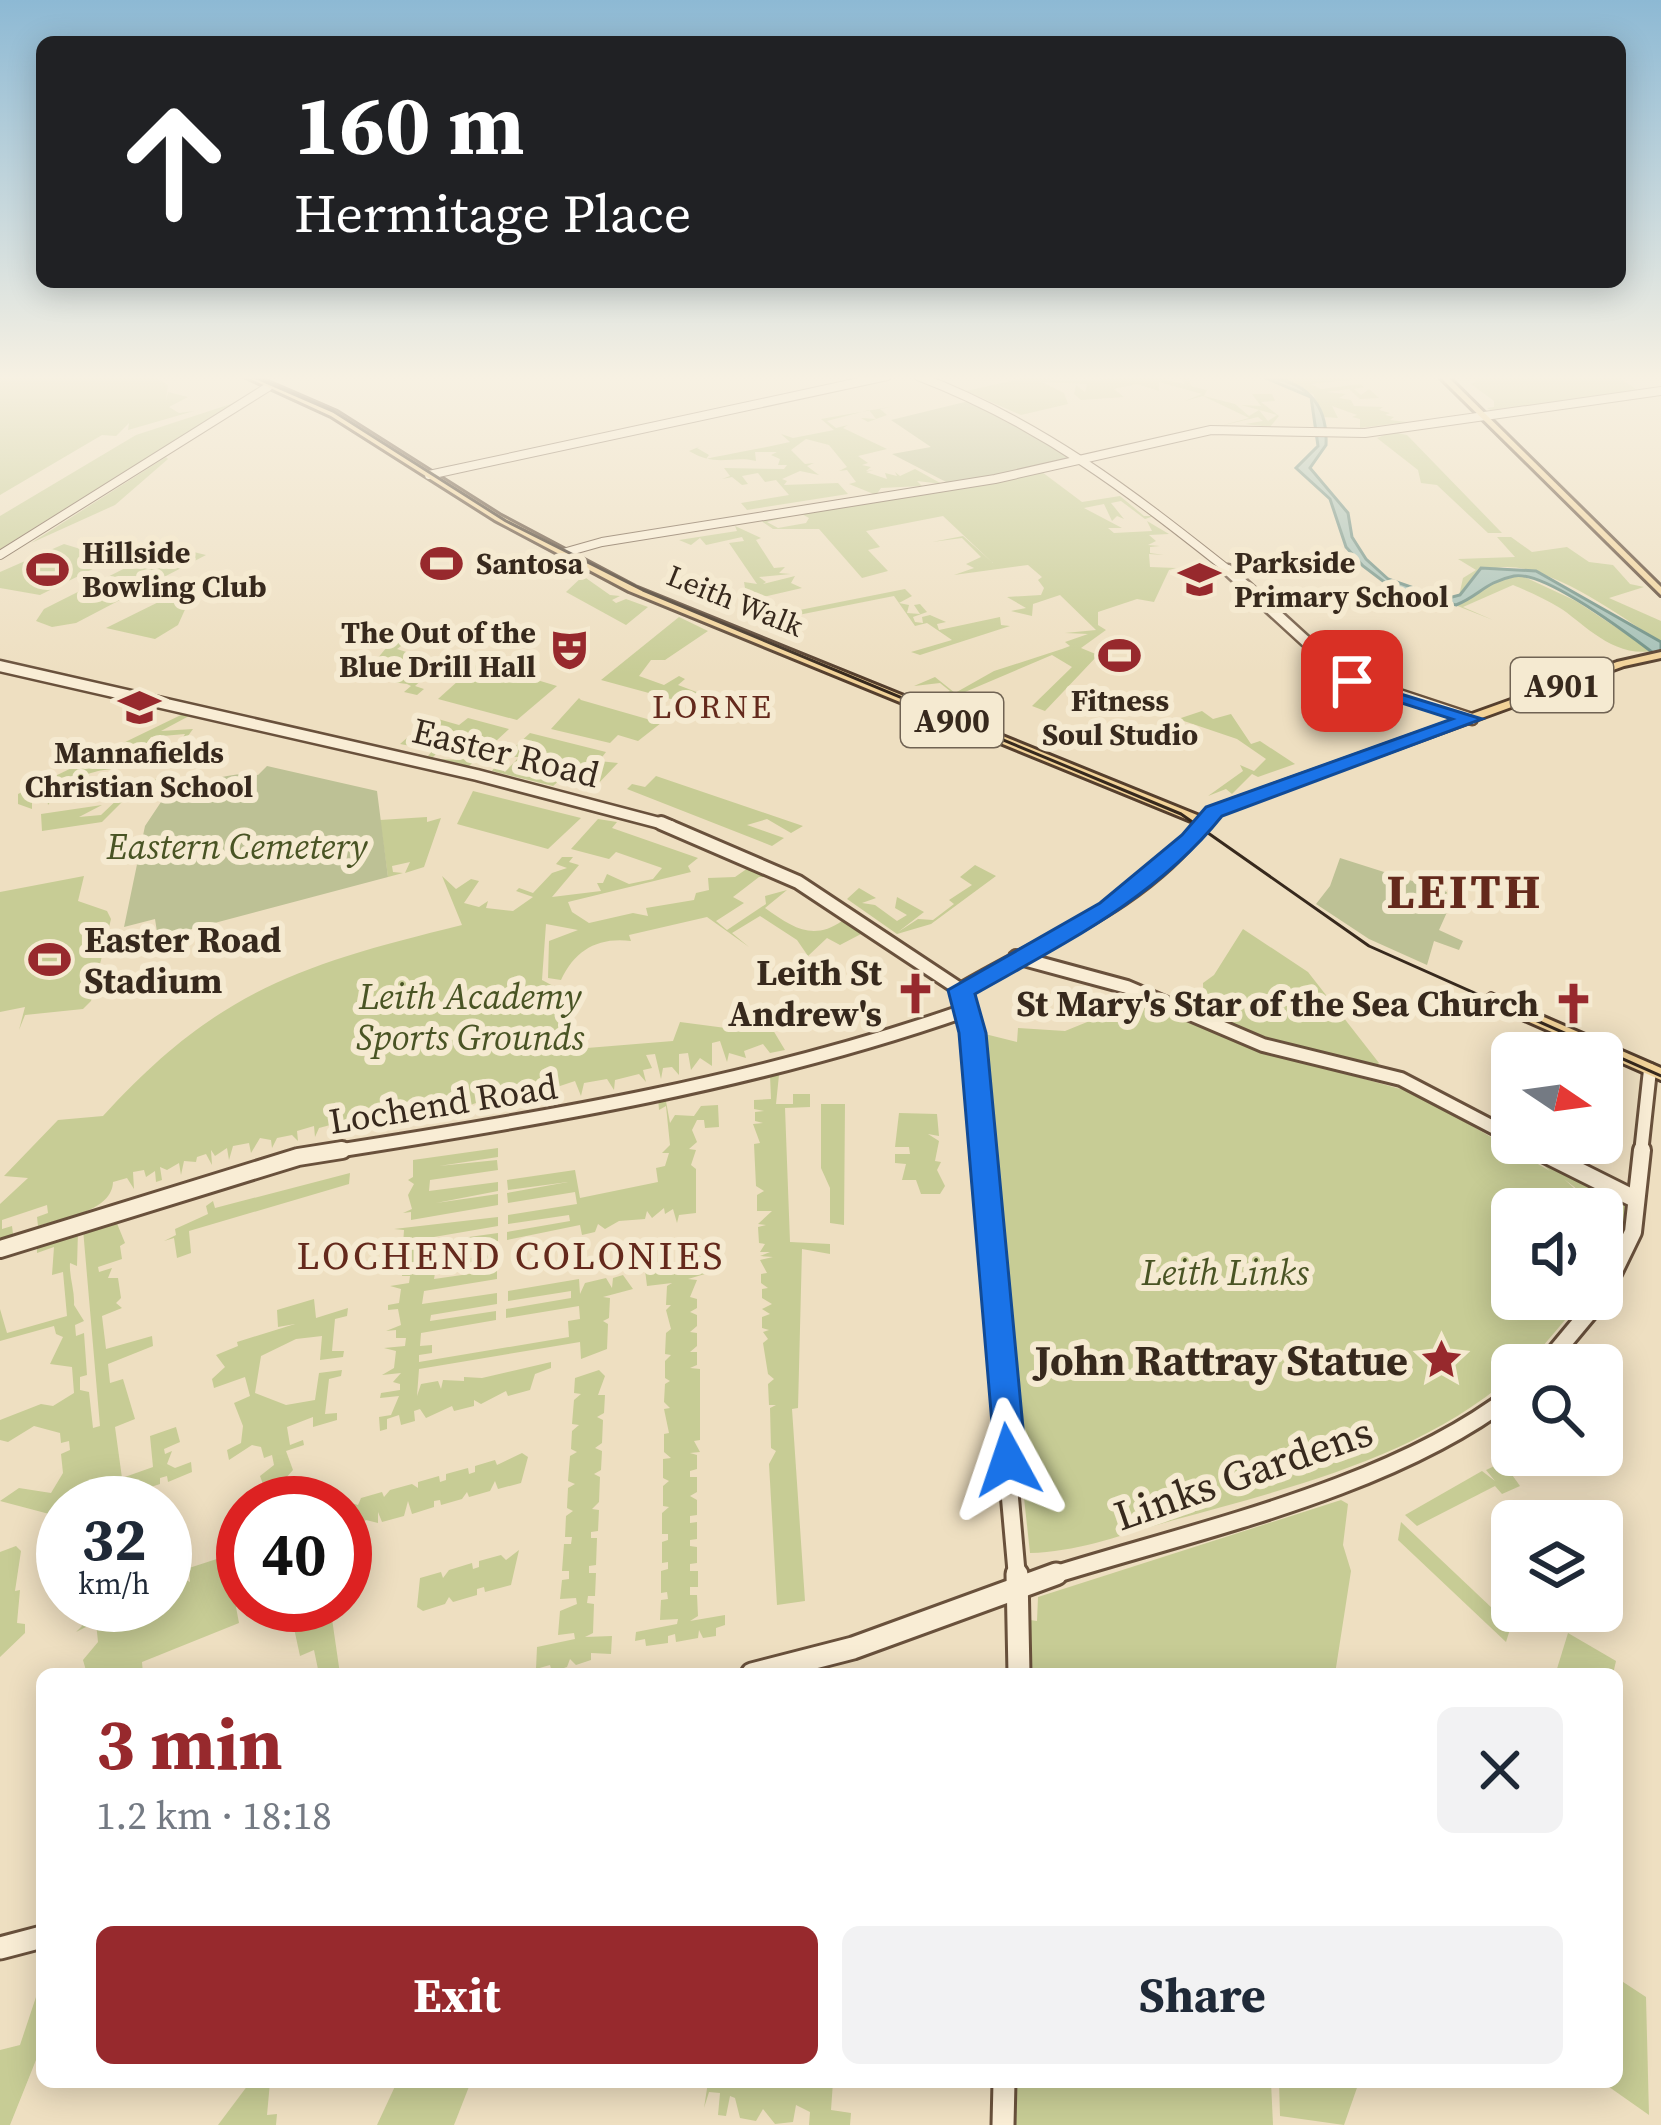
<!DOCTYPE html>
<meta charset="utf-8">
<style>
body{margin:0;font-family:"Source Serif 4",serif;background:#f2f2f3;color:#1f2937;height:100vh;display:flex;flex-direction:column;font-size:45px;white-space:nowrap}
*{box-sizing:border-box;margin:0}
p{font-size:39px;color:#747a83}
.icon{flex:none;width:66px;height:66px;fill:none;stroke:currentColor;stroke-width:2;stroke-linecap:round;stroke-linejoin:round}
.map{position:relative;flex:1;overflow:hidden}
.drawer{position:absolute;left:36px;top:1668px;width:1587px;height:420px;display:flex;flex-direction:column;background:#fff;border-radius:18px;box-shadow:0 6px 30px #0003}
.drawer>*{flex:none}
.banner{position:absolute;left:36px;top:36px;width:1590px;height:252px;border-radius:18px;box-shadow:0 6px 30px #0003;background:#202124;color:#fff;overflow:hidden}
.needle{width:78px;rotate:103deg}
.buttons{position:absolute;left:1491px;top:1032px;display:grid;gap:24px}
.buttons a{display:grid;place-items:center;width:132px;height:132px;border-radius:18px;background:#fff;box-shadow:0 6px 30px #0003;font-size:60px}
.speed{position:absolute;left:36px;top:1476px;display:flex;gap:24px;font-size:60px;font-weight:700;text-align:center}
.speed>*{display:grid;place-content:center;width:156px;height:156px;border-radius:50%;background:#fff;box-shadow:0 6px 30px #0003;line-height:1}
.speed small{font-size:30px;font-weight:400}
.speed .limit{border:18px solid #d22;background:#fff;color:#111}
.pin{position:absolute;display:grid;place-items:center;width:102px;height:102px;color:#fff;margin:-51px;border-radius:24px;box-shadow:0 6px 18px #0006}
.me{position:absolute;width:132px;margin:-66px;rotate:355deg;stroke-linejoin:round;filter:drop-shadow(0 0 9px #0008)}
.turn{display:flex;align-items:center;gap:42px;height:252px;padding:0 60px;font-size:54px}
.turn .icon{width:156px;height:156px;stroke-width:2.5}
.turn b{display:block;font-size:84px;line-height:102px}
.round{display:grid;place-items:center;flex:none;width:126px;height:126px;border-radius:18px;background:#f2f2f3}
.headline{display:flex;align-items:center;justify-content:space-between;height:204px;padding:0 60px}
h1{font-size:72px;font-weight:700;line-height:90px;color:#97292d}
.cta{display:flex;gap:24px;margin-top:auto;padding:24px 60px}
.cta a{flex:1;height:138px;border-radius:18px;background:#97292d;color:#fff;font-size:48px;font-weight:700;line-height:138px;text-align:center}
.cta a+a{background:#f2f2f3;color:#1f2937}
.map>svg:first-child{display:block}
.green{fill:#c7cc95}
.cemetery{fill:#bdc195}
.water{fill:#a4c0b7;stroke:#6b8e84;stroke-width:3}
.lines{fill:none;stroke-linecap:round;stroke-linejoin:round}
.secondary-far4-casing{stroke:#69513c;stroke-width:10}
.secondary-far3-casing{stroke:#69513c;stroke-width:15}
.secondary-far2-casing{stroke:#69513c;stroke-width:18}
.secondary-far1-casing{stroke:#69513c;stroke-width:22}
.secondary-casing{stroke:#69513c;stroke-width:27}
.primary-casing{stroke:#553f2d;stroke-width:6}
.secondary-far4{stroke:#f9edd5;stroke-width:8}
.secondary-far3{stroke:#f9edd5;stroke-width:10}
.secondary-far2{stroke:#f9edd5;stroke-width:12}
.secondary-far1{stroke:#f9edd5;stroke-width:16}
.secondary{stroke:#f9edd5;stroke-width:21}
.primary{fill:#f2d399;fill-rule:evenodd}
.tram{stroke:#37291d;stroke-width:3}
.route{fill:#1a73e8;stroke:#114b97;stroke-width:3}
.labels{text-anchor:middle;stroke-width:12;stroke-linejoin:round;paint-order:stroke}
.far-poi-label{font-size:30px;font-weight:bold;fill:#37291d;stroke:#f5ead1;text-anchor:start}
.far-street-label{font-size:30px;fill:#37291d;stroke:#f5ead1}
.shield{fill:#f5ead1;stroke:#706353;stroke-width:3}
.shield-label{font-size:33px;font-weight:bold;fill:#37291d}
.far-neighbourhood-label{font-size:33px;letter-spacing:3px;fill:#64291c;stroke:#f5ead1}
.street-label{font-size:36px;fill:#37291d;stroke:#f5ead1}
.park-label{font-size:36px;font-style:italic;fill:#495424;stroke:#f5ead1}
.poi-label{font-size:36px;font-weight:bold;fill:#37291d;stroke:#f5ead1;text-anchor:end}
.neighbourhood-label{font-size:39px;letter-spacing:3px;fill:#64291c;stroke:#f5ead1}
.near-poi-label{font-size:42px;font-weight:bold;fill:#37291d;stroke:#f5ead1;text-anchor:end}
.near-street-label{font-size:42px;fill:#37291d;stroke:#f5ead1}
.district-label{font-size:48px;font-weight:bold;letter-spacing:3px;fill:#64291c;stroke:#f5ead1}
</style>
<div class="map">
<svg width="1661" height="2125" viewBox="0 0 1661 2125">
<rect width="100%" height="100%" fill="#eedfc1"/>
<!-- green -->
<g class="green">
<polygon points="0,376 153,376 168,385 166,400 168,392 188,397 169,407 179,413 194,411 128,430 129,423 116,436 102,435 0,495"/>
<polygon points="1032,376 1060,381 1172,376 1165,380 1185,384 1181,378 1188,376 1191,386 1207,390 1204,396 1235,404 1249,416 1259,410 1268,421 1277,415 1241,405 1261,406 1252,394 1272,394 1275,401 1261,402 1279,416 1270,427 1245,424 1263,421 1258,417 1220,426 1249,418 1203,396 1185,401 1202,394 1159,382 1159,391 1137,384 1114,389 1124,397 1081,400 1074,394 1076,385 1085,392 1087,384 1042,382 1064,393 1068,404 1021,415 966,391"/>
<polygon points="1269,376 1390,376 1311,384 1321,389 1360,384 1364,387 1354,389 1361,395 1369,389 1379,398 1360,399 1349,389 1326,392 1346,394 1339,398 1351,400 1354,406 1383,407 1379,410 1390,413 1385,415 1394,417 1390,420 1407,422 1360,428 1360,419 1352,417 1357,415 1332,406 1338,418 1324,417 1313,394"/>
<polygon points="1447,376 1617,376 1640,392 1494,412 1487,408 1494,407 1494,401 1471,384 1478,380"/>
<polygon points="237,402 222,411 0,549 0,516 136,435"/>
<path d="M 895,406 L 880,409 L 887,415 L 868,422 L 861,418 L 876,419 L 869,410 L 827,421 L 836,428 L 848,425 L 843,428 L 887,449 L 858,456 L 868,463 L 862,465 L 871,467 L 866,471 L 874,470 L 866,472 L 887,479 L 885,473 L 897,476 L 895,472 L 900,476 L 915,469 L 942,484 L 917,481 L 922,486 L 881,488 L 876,495 L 849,484 L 856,482 L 847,470 L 839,471 L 847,467 L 829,445 L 806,439 L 791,450 L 805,464 L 814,463 L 807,466 L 819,475 L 800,471 L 782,479 L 787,481 L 784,485 L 838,483 L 848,494 L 747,510 L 741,503 L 789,495 L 776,480 L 765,482 L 758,473 L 742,476 L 748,484 L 742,485 L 732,477 L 722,479 L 730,476 L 724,468 L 784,469 L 787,465 L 778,465 L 780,459 L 771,455 L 777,452 L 755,452 L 756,461 C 731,455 718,468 689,451 L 701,446 L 697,448 L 709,455 L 706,459 C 728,454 760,449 790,442 L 781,434 L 793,438 L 834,430 L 821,419 Z"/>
<polygon points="1392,432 1407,435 1502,533 1488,533 1437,485 1421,483 1418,470 1377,438"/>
<polygon points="168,459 115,505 31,543 166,457"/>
<polygon points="1042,472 1082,502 1120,496 1144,516 1154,516 1145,519 1121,501 1111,503 1124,519 1117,516 1112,521 1104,504 1084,508 1122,528 1108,528 1114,533 1152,531 1147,521 1169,534 1149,535 1156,541 1148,545 1160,546 1150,547 1150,553 1164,555 1149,554 1150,567 1176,568 1169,570 1154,602 1137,599 1098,612 1098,625 1106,630 1081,648 1098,655 1045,711 1032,706 1072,667 1052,655 958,695 946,693 950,691 940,683 914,686 935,677 955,693 994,671 1062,649 1070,646 1065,642 1088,634 1065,633 1096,630 1060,595 1033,604 1032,616 1011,611 1026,608 1007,597 1041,595 1044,588 1038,580 1042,577 1028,565 954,575 974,568 966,564 981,557 962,538 932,542 963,536 993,563 943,516 866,531 880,547 868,550 888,571 862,578 819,529 773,529 760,520 797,514 767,522 778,528 806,523 809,518 800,513"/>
<polygon points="735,526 761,538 756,540 774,568 785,567 779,573 791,574 759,577 766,582 763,584 795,576 791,583 802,588 759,598 745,588 744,582 757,584 729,543 744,541 742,537 706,545 700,538 691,545 679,540 737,531"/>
<path d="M 1497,537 L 1511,537 L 1532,552 L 1567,547 L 1589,562 L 1613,565 L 1630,584 L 1644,587 L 1609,598 L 1661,621 L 1661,642 C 1612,612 1499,521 1459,596 L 1463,578 L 1476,570 L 1458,559 L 1515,557 Z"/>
<polygon points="64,544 113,559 40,595 0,588 0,572"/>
<polygon points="169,546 206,555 76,623 52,627 36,621 44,609"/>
<path d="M 1520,575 L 1576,601 L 1652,651 C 1612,658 1580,620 1560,608 C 1544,598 1525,590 1513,585 L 1463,607 L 1493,620 L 1455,605 L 1477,588 Z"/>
<polygon points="583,576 610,595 620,596 612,600 616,603 626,599 648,607 626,625 566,592"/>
<polygon points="197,583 178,625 155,639 106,628"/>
<polygon points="905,589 912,596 899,603 909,605 907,613 920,614 914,605 920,604 927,612 913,617 915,622 923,623 922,617 930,615 946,622 937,624 939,630 1000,617 1001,625 1010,626 920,655 911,652 952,640 927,623 915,626 894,596 768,621 775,627 755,619"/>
<polygon points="679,617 708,631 665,660 651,660 639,676 664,685 679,676 685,679 678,685 707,696 693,705 601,680"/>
<polygon points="386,637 405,643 397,649 440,663 457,660 449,668 437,666 415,686 424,689 417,695 404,692 411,686 407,684 361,678 387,647 378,644"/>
<polygon points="478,663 480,663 557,686 517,720 438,699"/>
<polygon points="579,698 581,700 661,723 638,741 618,735 610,743 551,729"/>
<polygon points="1202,711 1213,719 1231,714 1251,744 1260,741 1295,764 1258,777 1252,774 1232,794 1226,789 1208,796 1243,771 1240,765 1254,771 1266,759 1237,739 1178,719"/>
<path d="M 183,714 L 189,716 L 161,731 L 193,729 L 175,754 L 162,755 L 175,752 L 185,734 L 151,737 L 145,746 L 127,750 L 123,756 L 129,758 L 123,762 L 115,758 L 101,765 L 116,769 C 92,769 79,780 67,779 L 48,805 L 46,790 L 32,794 L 32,809 L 18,804 L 18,794 Z"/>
<polygon points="431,717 459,725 468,718 509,729 469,766 440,759 461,760 465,755 441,749 433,757 428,756 433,750 400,744"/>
<polygon points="530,733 606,752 599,761 618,763 594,788 561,779 553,786 492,771 496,765 505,772 519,757 504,757"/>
<polygon points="656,776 803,826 791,833 767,819 747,825 784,838 772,846 627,789 632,784 645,787"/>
<polygon points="158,779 157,781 142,782 102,822 42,831 41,814 102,805 79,817 101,815 121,796 114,794 118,782"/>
<polygon points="473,791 581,818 548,849 457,824"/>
<polygon points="427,817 427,822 441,818 424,867 405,873 410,862 392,866 393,872 403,873 388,877 380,820"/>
<path d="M 598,819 L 617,822 L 612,828 L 698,858 L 688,866 L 691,872 L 568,902 L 572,912 L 589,923 L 633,913 L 648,916 L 646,908 L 694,900 L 696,893 L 709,890 L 708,878 L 735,877 L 748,868 L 771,877 L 759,877 L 733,897 L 744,903 L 716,921 L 727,930 L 766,904 L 765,896 L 787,890 L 765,908 C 793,928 813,941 842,921 L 861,934 L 840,945 L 827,938 L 808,956 L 797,940 L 760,916 L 732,933 L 749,947 L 707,917 L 629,935 L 631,941 C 598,937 575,950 561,980 L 548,978 L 549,941 L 578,930 L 546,924 L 542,980 L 557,988 L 552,1002 L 561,1008 L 569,1037 L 587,1048 L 673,1041 L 680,1022 L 741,1030 L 744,1021 L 761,1023 L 764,1015 L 785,1050 L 770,1053 L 763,1044 L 744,1051 L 746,1058 L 729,1053 L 727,1062 L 720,1041 L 712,1043 L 712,1066 L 700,1058 L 691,1070 L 688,1053 L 679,1054 L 679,1075 L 672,1067 L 663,1068 L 661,1079 L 655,1054 L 646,1055 L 652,1068 L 643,1070 L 646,1082 L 639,1074 L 615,1080 L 614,1090 L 607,1079 L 584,1083 L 581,1096 L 575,1081 L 554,1088 L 555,1100 L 553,1092 C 528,1095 481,1096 463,1109 L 443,1106 L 442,1117 L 438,1107 L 425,1109 L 424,1121 L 419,1120 L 420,1109 L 409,1114 L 409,1108 L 403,1122 L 398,1115 L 382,1114 L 379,1126 L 374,1115 L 362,1120 L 361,1128 L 356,1119 L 341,1121 L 340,1131 L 334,1124 L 319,1128 L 315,1137 L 314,1126 L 297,1131 L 298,1141 L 292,1135 L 277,1138 L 272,1148 L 271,1140 L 260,1138 L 251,1153 L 249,1143 L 233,1146 L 229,1160 L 227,1148 L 215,1156 L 211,1150 L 212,1165 L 206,1154 L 197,1157 L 196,1162 L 184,1161 L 181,1175 L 179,1163 L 167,1170 L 160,1167 L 162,1180 L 156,1182 L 155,1171 L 146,1177 L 144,1170 L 133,1172 L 134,1189 L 127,1178 L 113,1182 C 112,1211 66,1217 38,1226 L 37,1217 L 48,1213 L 47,1205 L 2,1220 L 2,1229 L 12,1226 L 13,1234 L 0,1239 L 0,1204 L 28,1178 L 4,1176 L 58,1120 L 103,1116 C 218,990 300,965 462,925 L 442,876 L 456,889 L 471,879 L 479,881 L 464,903 L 479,907 L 488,901 L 486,908 L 513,911 L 533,897 L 516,891 L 519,888 L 533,893 L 552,873 L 567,868 L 556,864 L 562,857 L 573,857 L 569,862 L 579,865 L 552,897 L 601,891 L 597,883 L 603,883 L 607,874 L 629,884 L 653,879 L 662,868 L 616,852 L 609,859 L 571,849 Z"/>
<polygon points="975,865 996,876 931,924 897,934 847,899 859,888 876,898 862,903 875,905 897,921 907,915 895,908 897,897 924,912 898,932 918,919 933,920 954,904 949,900 972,885 960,877"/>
<polygon points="84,876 78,901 107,911 111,919 91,1001 83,1009 25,1015 19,1030 25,1007 0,1012 0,892"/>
<polygon points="1243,929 1308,972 1379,1063 1375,1067 1260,1037 1204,1013 1203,983 1214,975"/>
<path d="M 1144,999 L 1252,1048 L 1415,1093 L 1550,1171 L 1530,1153 L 1629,1200 L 1624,1236 L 1613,1217 L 1564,1179 L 1597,1209 L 1512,1209 L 1512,1299 L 1583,1299 L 1531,1360 L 1512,1365 L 1512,1376 C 1419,1457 1290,1488 1174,1520 C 1127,1533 1079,1552 1030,1553 L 996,1239 L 985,1034 L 1017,1042 L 1018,1028 L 1065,1031 Z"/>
<polygon points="770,1075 779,1075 776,1104 793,1104 793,1094 810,1094 810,1107 785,1108 790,1242 830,1244 830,1254 802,1249 798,1408 792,1409 805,1601 777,1605 769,1464 776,1451 771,1448 770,1408 776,1405 769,1405 768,1384 774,1379 768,1374 763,1343 768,1339 763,1332 769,1330 762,1328 762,1317 770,1314 762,1309 772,1304 762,1298 762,1289 768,1288 761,1283 761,1274 767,1273 760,1260 773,1257 760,1256 770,1252 760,1252 765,1244 759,1243 758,1227 766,1225 758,1224 772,1211 757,1211 757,1195 764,1191 756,1186 754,1144 760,1143 753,1124 763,1123 755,1121 755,1112 764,1111 754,1109 754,1100 771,1099"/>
<polygon points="665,1096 670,1123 675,1115 694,1116 701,1106 718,1105 719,1127 705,1128 704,1120 697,1120 692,1130 697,1142 689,1149 696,1150 691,1165 696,1169 696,1213 679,1215 677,1223 673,1209 665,1214 664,1208 652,1218 647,1211 645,1219 619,1221 605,1229 598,1224 595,1232 582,1235 580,1225 507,1240 507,1232 570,1221 569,1215 508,1224 508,1215 577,1204 575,1192 508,1203 507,1193 568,1182 508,1190 507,1180 575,1170 580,1198 658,1182 656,1168 665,1166 669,1153 662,1153 670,1145 666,1106 659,1110 658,1097"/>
<polygon points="821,1104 845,1104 844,1225 830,1223 830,1188 821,1168"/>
<polygon points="899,1113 937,1114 939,1136 928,1134 939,1141 935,1161 941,1162 937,1170 945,1186 940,1194 921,1194 916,1180 902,1180 906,1164 895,1163 895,1154 910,1154 909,1147 895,1147"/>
<polygon points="498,1148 498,1157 439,1166 497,1160 498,1170 430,1180 429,1191 498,1182 498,1191 436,1203 498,1194 498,1205 411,1220 411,1212 403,1213 412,1209 408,1195 414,1184 408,1180 413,1177 413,1160"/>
<polygon points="350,1173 349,1184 189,1231 191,1253 177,1258 174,1238 164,1241 176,1235 175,1229 208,1214 206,1206 213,1201 215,1208"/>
<polygon points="498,1217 498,1226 434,1237 433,1242 498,1233 498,1241 426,1252 425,1265 498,1254 498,1263 435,1273 434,1279 497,1270 497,1279 424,1291 422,1304 497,1293 497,1304 431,1315 430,1321 496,1311 496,1320 421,1333 420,1346 432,1345 432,1353 419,1355 419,1362 569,1337 568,1321 580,1319 579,1306 506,1318 506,1309 571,1298 571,1291 508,1301 508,1291 579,1279 580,1294 585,1283 606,1278 612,1288 613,1278 623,1275 633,1289 603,1297 610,1298 609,1318 603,1321 608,1324 607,1349 581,1359 580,1342 419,1369 417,1396 421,1384 438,1381 441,1389 443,1380 464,1381 464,1377 482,1378 551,1362 551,1368 535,1374 530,1390 508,1396 506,1391 481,1404 474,1400 474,1406 454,1411 452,1406 426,1418 420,1409 414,1411 415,1421 401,1425 399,1415 387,1419 387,1429 380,1431 379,1417 391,1415 399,1396 380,1398 381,1393 400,1390 400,1384 393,1382 401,1373 382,1375 394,1368 396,1351 384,1348 405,1346 406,1338 396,1338 396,1330 386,1331 401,1325 398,1309 388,1310 388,1305 399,1303 401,1289 390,1286 409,1283 410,1276 402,1276 402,1268 391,1270 402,1263 403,1249 392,1250 403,1245 404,1230 394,1229"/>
<path d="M 116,1221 L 125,1243 L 120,1246 L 122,1259 L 98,1267 L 99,1272 L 112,1268 L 108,1278 L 118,1278 L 121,1298 L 116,1303 L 122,1308 L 102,1316 L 106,1349 L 152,1336 L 153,1346 L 108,1364 L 110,1383 L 123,1379 L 135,1419 L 115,1427 L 122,1478 L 153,1467 L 150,1436 L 176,1427 L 180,1442 L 164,1449 L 165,1454 L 172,1451 L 167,1464 L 175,1468 L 191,1462 L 192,1472 L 168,1482 L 167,1476 L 160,1478 L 160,1484 L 124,1496 L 125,1503 L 63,1503 L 60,1520 L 58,1511 L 53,1515 L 0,1501 L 19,1488 L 51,1493 L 63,1473 L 61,1454 L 70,1450 L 69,1441 L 61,1443 L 60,1433 L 34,1426 L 8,1442 L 0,1440 L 0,1420 L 41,1404 L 53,1406 L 74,1393 L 72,1367 L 50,1364 L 63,1337 L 56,1334 L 54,1326 L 0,1341 L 0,1309 L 7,1333 L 67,1316 L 63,1272 L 52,1275 L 54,1247 L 37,1253 L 37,1246 L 78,1231 L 77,1266 L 70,1263 C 69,1277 75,1291 74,1305 L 84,1321 L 75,1325 L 76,1336 L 84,1333 L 87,1375 L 80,1377 L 80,1390 L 89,1392 L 93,1428 L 100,1426 L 83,1229 Z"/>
<polygon points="712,1251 713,1260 721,1254 722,1269 688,1279 697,1280 690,1297 697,1299 697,1308 690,1312 697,1315 697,1326 690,1332 697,1333 697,1346 690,1352 697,1352 697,1365 690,1368 700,1369 700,1440 694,1441 700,1452 690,1453 697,1455 697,1469 690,1471 690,1477 697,1477 697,1492 690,1496 697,1500 697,1515 690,1516 690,1523 697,1522 697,1539 690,1540 690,1546 697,1547 697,1563 690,1564 690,1571 698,1571 698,1587 690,1587 690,1595 697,1595 698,1616 690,1621 725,1615 725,1625 716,1628 716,1636 703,1638 699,1630 698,1638 676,1642 675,1634 668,1636 668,1643 646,1646 645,1639 635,1641 636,1632 677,1624 678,1619 660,1620 661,1600 668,1599 667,1592 661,1593 661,1571 668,1569 668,1562 662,1563 662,1542 668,1540 668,1534 662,1534 662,1513 669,1507 663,1506 663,1486 669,1481 663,1478 663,1459 671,1458 664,1452 664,1434 669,1433 664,1409 670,1408 664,1402 665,1384 670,1381 665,1378 665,1361 671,1355 665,1354 666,1333 671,1329 666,1310 671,1305 666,1305 667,1286 672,1283 647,1286 643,1254 651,1274 653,1267 664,1264 667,1269 667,1262 681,1264 684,1258"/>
<polygon points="314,1299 316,1318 348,1308 347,1316 335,1319 332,1351 344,1351 343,1357 320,1360 322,1336 296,1339 261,1356 255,1393 286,1405 315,1400 319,1373 342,1370 341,1376 329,1379 325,1414 337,1413 337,1420 313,1427 313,1417 287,1427 290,1445 303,1440 304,1445 286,1451 293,1470 285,1479 294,1476 294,1497 299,1503 262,1503 268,1498 260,1476 274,1465 272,1455 264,1458 261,1447 252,1445 229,1460 227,1450 241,1443 243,1426 234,1403 250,1396 245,1377 214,1388 212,1379 225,1367 216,1355 238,1346 237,1342 295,1324 278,1327 277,1310"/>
<polygon points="599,1370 605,1376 598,1395 605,1395 604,1413 597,1417 603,1420 602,1443 595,1448 602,1451 601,1470 594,1474 600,1477 599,1502 592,1509 599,1510 598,1531 591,1532 591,1538 597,1538 596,1565 589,1566 589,1573 596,1573 595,1596 588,1596 587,1603 594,1604 593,1633 585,1637 612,1636 611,1654 591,1653 591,1660 576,1665 570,1659 567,1667 552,1672 550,1665 536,1669 537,1647 575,1639 574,1633 558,1635 560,1611 577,1604 576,1598 560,1599 562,1580 569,1579 569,1571 562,1571 564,1544 571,1544 572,1537 565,1537 566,1516 573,1511 567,1508 568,1488 575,1484 568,1481 570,1456 577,1452 571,1449 572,1431 579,1425 572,1424 574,1400 581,1394 574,1393 575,1378"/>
<polygon points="522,1453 528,1457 521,1483 498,1489 495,1481 490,1491 469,1497 467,1492 462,1499 441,1505 440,1500 434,1501 434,1507 412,1514 408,1501 404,1516 382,1522 378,1512 378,1523 366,1520 353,1530 348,1502 358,1505 361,1498 382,1492 384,1497 390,1490 412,1484 418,1488 418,1482 439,1476 440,1482 446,1480 446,1474 468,1468 469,1474 475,1472 475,1466 495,1460 497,1465"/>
<polygon points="1503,1462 1520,1486 1502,1494 1495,1486 1417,1526 1405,1515 1482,1471 1495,1481 1486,1470"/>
<polygon points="1341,1500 1348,1504 1343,1545 1351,1571 1335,1674 1029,1674 1030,1620 1037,1621 1038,1597"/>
<polygon points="1401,1522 1511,1626 1506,1642 1398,1540"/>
<polygon points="16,1546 21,1551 15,1591 20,1590 17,1623 25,1624 25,1633 0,1657 0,1552"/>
<polygon points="519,1550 511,1585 485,1592 484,1587 477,1589 477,1595 453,1602 449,1597 445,1604 423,1611 417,1607 420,1578 441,1572 443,1578 449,1570 472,1563 473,1569 479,1567 479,1561 501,1555 506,1560"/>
<polygon points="180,1556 184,1579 190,1582 189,1568 226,1556 223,1571 231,1576 234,1593 243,1590 243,1603 236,1607 239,1623 142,1662 143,1674 87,1674 83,1660 98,1642 96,1622 76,1632 82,1626 79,1618 74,1621 72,1606 165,1605 165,1562"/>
<polygon points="289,1605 330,1605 340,1674 319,1674 314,1650 300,1656"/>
<polygon points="1568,1633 1616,1661 1613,1674 1556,1672"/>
<polygon points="1617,1978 1646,1997 1649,2115 1602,2082 1617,2082"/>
<polygon points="42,1979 42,2045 10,2125 0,2125 0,2050 20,2045"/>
<polygon points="241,2082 270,2082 267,2115 277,2114 276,2125 218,2125 248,2085"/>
<polygon points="397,2082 466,2082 470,2084 454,2125 377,2125"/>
<polygon points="708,2082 794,2082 806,2088 807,2082 833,2082 831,2110 851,2113 850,2125 809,2125 810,2112 796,2105 793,2122 775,2124 763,2109 756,2121 740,2118 735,2098 730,2096 726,2116 718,2115 720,2093 709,2092 704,2108"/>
<polygon points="1015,2082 1271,2082 1273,2125 1014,2125"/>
<polygon points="1279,2082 1359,2082 1344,2125 1280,2116"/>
</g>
<!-- cemetery -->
<g class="cemetery">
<polygon points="973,400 1078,459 950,484 892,454 931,447 891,420"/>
<path d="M 267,766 L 377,791 L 388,877 L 158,938 L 155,919 L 124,927 L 145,826 L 171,787 C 201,786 228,770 258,775 Z"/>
<polygon points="1340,858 1447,892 1445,899 1452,901 1439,930 1463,941 1459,950 1434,941 1427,965 1369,939 1316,904 1330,886"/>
</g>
<!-- water -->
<path class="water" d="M 1261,376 C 1304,380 1328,402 1326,445 L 1310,468 L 1348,513 L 1352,537 L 1366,559 L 1388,579 L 1445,599 L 1460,595 L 1481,568 L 1536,571 L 1661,642 L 1661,659 C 1635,639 1545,570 1514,576 C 1485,582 1479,596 1456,605 L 1395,590 L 1363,566 L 1346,547 L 1330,499 L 1296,468 L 1318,446 L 1311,397 Z"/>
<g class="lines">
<defs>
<g id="secondary-far4">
<path d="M 918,376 C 1041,423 1130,492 1232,573"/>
<polyline points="429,475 887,376"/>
<polyline points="563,553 602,542 995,479 1211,430 1365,433 1661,391"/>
<polyline points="0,555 268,387"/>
</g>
<g id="secondary-far3">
<polyline points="1228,570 1345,677 1472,719"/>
<polyline points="0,666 477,775 671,826"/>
</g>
<g id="secondary-far2">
<polyline points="661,823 798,882 961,990"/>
<polyline points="1016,957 1127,987 1263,1045 1401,1079 1512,1137"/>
<path d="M 961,990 C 1044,941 1145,903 1203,823"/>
<polyline points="966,1006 980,1153"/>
<polyline points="1523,1143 1543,1153"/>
<path d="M 323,1153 C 541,1119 759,1083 967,1010"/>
<polyline points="1641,1153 1650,1070"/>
</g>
<g id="secondary-far1">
<polyline points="979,1150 1017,1577"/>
<polyline points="1537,1150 1635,1199"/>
<polyline points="0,1249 298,1157 342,1150"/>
<polyline points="1602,1296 1633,1232 1642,1150"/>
<polyline points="1545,1365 1600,1299"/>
<path d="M 1047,1577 C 1193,1531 1391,1489 1512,1395"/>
</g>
<g id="secondary">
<polyline points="1017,1574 1019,1674"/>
<polyline points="752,1674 853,1648 1056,1574"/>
<polyline points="0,1948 42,1937"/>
<polyline points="1003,2125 1004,2082"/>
</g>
<g id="primary">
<polygon points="244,376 254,376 337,412 501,516 635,587 1202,817 1215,806 1617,662 1661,652 1661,658 1624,666 1223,812 1203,826 629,591 495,520 331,416"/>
<polygon points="1439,376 1447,376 1661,587 1661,595"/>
<polygon points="1491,994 1661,1068 1661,1080 1486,1003 1484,999"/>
</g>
</defs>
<!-- secondary-far4 casing -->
<use href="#secondary-far4" class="secondary-far4-casing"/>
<!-- secondary-far3 casing -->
<use href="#secondary-far3" class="secondary-far3-casing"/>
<!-- secondary-far2 casing -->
<use href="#secondary-far2" class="secondary-far2-casing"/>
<!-- secondary-far1 casing -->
<use href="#secondary-far1" class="secondary-far1-casing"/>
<!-- secondary casing -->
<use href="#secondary" class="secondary-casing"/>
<!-- primary casing -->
<use href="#primary" class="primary-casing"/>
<!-- secondary-far4 -->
<use href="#secondary-far4" class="secondary-far4"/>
<!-- secondary-far3 -->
<use href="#secondary-far3" class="secondary-far3"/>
<!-- secondary-far2 -->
<use href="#secondary-far2" class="secondary-far2"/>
<!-- secondary-far1 -->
<use href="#secondary-far1" class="secondary-far1"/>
<!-- secondary -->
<use href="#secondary" class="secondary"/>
<!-- primary -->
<use href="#primary" class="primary"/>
<!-- tram -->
<polyline class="tram" points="252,376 333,411 506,521 643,590 1181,814 1369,946 1661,1076"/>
</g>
<!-- sky -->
<linearGradient id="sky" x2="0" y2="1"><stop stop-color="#8db9d4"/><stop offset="0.56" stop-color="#f7f1e3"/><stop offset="1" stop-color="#f7f1e3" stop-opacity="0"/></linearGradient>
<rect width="1661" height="674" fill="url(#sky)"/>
<!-- route -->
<path class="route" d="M 1345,677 L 1482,719 L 1222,816 C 1156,898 1065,943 975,994 L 986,1033 L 1026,1460 L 1021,1471 L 1008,1476 L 996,1471 L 959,1033 L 948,990 L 1100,903 L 1182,835 L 1206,807 L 1452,719 L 1345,685 Z"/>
<!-- icons -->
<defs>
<symbol id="stadium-bare" viewBox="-9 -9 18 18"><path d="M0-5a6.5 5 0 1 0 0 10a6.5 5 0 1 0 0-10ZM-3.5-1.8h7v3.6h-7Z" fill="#97292d" stroke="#f5ead1" stroke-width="2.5" paint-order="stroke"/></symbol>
<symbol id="school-bare" viewBox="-9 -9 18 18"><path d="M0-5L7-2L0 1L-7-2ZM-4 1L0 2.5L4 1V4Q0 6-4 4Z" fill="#97292d" stroke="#f5ead1" stroke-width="2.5" paint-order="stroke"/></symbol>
<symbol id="theatre-bare" viewBox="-9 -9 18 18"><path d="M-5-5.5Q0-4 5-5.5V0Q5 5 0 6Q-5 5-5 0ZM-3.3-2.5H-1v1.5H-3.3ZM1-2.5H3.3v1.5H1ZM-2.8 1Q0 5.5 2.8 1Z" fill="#97292d" stroke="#f5ead1" stroke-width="2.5" paint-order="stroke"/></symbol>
<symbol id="church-bare" viewBox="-9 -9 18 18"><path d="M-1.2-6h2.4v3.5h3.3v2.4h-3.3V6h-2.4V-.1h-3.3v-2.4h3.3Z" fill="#97292d" stroke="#f5ead1" stroke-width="2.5" paint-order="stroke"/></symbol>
<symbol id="sight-bare" viewBox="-9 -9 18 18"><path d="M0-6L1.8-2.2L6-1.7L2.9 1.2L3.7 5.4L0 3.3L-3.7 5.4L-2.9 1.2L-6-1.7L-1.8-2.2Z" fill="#97292d" stroke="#f5ead1" stroke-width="2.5" paint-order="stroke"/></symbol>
</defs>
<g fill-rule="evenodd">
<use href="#stadium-bare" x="412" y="534" width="59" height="59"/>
<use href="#stadium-bare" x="18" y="540" width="59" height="59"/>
<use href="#school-bare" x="1170" y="550" width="59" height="59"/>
<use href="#theatre-bare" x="540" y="620" width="59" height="59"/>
<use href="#stadium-bare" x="1090" y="626" width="59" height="59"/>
<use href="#school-bare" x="110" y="678" width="59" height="59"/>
<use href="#stadium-bare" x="20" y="930" width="59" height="59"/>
<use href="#church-bare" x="886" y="964" width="59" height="59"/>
<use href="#church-bare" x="1544" y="974" width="59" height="59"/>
<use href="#sight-bare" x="1412" y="1330" width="59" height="59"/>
</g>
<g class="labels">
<!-- far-poi labels -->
<g class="far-poi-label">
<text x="82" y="563">Hillside<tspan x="82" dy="34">Bowling Club</tspan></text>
<text x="1234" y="573">Parkside<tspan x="1234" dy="34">Primary School</tspan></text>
<text x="476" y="574">Santosa</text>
<text x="536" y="643" text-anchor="end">The Out of the<tspan x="536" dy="34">Blue Drill Hall</tspan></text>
<text x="1120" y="711" text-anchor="middle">Fitness<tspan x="1120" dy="34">Soul Studio</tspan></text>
<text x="139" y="763" text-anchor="middle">Mannafields<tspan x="139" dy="34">Christian School</tspan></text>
</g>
<!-- far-street labels -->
<g class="far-street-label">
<text transform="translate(735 601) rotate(22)" y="10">Leith Walk</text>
</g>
<!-- shield labels -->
<g class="shield">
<rect x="1511" y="658" width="102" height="54" rx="9"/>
<rect x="901" y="693" width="102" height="54" rx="9"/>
</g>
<g class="shield-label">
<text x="1562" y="697">A901</text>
<text x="952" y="732">A900</text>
</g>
<!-- far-neighbourhood labels -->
<g class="far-neighbourhood-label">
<text x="713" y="718">LORNE</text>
</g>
<!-- street labels -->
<g class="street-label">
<text transform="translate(506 752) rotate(14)" y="13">Easter Road</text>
<text transform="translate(443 1103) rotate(-9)" y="13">Lochend Road</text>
</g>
<!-- park labels -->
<g class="park-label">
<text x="237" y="859">Eastern Cemetery</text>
<text x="470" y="1009">Leith Academy<tspan x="470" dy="41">Sports Grounds</tspan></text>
<text x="1225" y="1285">Leith Links</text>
</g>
<!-- poi labels -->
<g class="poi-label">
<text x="84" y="952" text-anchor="start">Easter Road<tspan x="84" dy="41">Stadium</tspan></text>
<text x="882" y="985">Leith St<tspan x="882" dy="41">Andrew's</tspan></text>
<text x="1539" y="1016">St Mary's Star of the Sea Church</text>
</g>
<!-- neighbourhood labels -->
<g class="neighbourhood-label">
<text x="511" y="1269">LOCHEND COLONIES</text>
</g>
<!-- near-poi labels -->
<g class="near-poi-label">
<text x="1408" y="1375">John Rattray Statue</text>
</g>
<!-- near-street labels -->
<g class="near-street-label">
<text transform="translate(1243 1473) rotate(-19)" y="15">Links Gardens</text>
</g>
<!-- district labels -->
<g class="district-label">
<text x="1465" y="908">LEITH</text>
</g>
</g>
</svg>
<div class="buttons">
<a><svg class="needle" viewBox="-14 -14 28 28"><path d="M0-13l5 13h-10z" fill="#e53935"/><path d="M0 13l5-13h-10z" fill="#747a83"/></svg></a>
<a><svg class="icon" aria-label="sound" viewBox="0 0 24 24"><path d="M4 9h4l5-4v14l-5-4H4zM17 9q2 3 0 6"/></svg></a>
<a><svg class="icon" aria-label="search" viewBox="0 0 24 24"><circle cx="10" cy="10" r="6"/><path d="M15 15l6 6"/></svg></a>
<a><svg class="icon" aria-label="layers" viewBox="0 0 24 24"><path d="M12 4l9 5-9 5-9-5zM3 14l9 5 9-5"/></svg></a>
</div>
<div class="speed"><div>32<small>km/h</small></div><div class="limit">40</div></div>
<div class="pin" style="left:1352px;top:681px;background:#d93025"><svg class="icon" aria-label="arrive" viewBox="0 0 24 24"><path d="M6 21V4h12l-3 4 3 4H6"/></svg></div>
<svg class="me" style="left:1008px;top:1460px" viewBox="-20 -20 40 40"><path d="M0-17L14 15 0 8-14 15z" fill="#1a73e8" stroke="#fff" stroke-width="4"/></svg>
<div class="banner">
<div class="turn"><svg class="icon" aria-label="ahead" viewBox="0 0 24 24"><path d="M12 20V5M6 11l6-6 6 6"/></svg><div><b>160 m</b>Hermitage Place</div></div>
</div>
<section class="drawer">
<div class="headline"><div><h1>3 min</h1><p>1.2 km · 18:18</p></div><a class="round"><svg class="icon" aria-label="close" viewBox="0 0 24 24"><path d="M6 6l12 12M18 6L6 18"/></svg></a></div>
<div class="cta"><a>Exit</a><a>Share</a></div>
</section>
</div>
